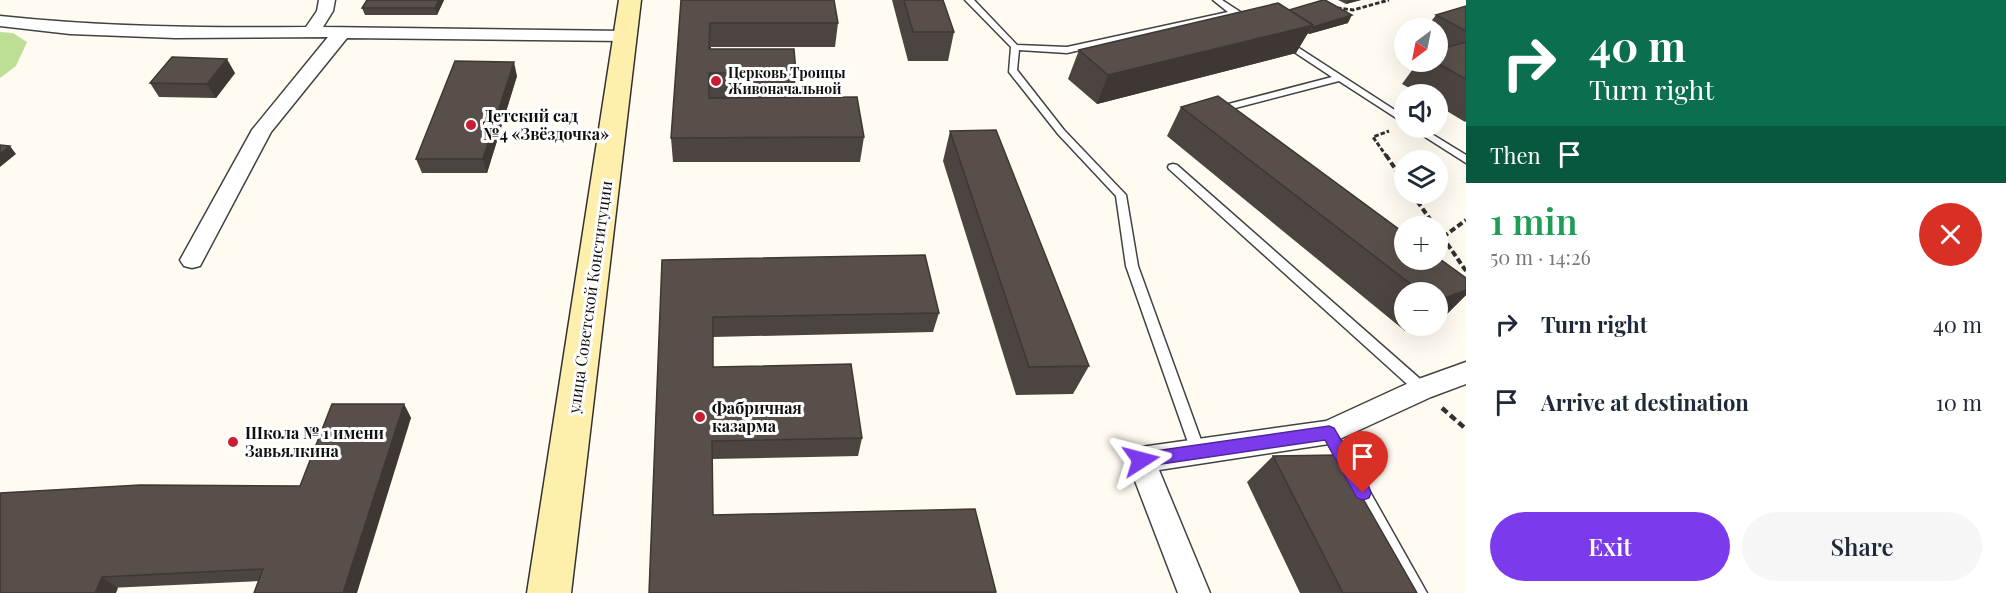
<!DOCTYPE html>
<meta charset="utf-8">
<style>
body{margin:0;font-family:"Playfair Display",serif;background:#f6f6f7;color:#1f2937;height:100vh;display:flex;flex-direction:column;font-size:22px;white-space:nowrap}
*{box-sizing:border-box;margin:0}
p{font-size:20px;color:#747a83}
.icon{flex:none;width:33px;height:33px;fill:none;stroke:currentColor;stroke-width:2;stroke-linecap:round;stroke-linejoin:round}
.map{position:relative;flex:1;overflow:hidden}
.sheet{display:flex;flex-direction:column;background:#fff;width:540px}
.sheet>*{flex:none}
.guide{background:#0b6e4f;color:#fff;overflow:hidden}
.needle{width:39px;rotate:212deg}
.fabs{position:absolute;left:1394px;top:18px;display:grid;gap:12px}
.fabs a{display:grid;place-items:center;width:54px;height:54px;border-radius:50%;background:#fff;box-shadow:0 6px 24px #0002;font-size:30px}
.pin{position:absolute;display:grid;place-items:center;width:51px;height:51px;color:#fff;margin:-62px -26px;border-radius:50% 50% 50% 0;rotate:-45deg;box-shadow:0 0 6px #0007}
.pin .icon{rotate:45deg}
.me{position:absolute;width:66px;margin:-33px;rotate:81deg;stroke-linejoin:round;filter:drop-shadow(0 0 4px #0008)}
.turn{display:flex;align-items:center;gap:21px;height:126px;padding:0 24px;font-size:27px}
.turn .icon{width:78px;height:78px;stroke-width:2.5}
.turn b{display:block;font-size:42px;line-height:51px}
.then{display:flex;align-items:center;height:57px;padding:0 24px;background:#0003;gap:12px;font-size:22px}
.round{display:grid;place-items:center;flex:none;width:63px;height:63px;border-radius:32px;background:#f6f6f7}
.summary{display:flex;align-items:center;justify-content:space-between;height:102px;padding:0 24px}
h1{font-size:36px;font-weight:600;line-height:45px;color:#1e9e55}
.primary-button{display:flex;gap:12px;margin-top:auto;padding:12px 24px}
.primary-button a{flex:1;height:69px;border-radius:36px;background:#7c3aed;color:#fff;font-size:24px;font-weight:600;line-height:69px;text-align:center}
.primary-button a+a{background:#f6f6f7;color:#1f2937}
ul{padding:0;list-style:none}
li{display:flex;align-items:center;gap:18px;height:78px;padding:0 24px}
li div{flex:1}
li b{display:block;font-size:22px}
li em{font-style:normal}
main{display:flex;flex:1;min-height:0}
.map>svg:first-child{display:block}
.forest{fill:#bcdf95}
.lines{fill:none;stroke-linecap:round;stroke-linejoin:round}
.lane-casing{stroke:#424242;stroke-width:3}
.street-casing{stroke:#424242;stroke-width:3}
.secondary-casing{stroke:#313131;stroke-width:3}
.path-far2{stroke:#313131;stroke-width:3;stroke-dasharray:4.5 2;stroke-linecap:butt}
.path-far1{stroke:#313131;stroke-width:4;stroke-dasharray:6 3;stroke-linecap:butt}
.path{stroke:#313131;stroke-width:4.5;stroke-dasharray:7 4;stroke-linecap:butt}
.lane{fill:#fff;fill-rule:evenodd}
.street{fill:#fff;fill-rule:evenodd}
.secondary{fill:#ffefac;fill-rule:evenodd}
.wall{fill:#4c4440}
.shaded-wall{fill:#3e3734}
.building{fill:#584f4a;stroke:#3e3734;stroke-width:1.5}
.route{fill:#7c3aed;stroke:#51269a;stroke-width:1.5}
.poi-dot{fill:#c91d33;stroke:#fff;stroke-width:2}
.labels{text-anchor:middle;stroke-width:6;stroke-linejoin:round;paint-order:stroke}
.far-poi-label{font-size:14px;font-weight:bold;fill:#0f0f0f;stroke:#fff;text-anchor:start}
.poi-label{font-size:16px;font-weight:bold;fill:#0f0f0f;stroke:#fff;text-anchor:start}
.street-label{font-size:16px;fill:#0f0f0f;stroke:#fff}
</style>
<main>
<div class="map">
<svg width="1466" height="593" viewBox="0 0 1466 593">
<rect width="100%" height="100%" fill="#fffbf1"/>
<!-- forest -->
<polygon class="forest" points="0,32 13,33 27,42 16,66 0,78"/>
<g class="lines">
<defs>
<g id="lane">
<polygon points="965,0 974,0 1017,45 1067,47 1228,12 1213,0 1222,0 1248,17 1244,20 1227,17 1067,53 1019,50 1017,70 1064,130 1126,195 1138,266 1205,451 1203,455 1198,457 1193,455 1191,451 1126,266 1116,196 1058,134 1009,72 1011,47"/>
<polygon points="1285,39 1404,116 1404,123 1339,81 1216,113 1213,112 1213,108 1332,77 1282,44 1282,40"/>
<polygon points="1411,128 1422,128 1466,155 1466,163"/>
<polygon points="1173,164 1177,165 1427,385 1429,389 1427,393 1422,394 1417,393 1169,169 1168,167 1169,165"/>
<polygon points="1329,426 1334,428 1427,593 1410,593 1324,436 1322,432 1324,428"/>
</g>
<g id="street">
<path d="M 319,0 L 335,0 L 333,11 L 323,27 L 626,31 L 632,32 L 635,36 L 632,40 L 626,41 L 347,38 L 271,132 L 200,266 L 192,268 L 184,266 L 180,260 L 252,130 L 328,37 L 175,38 L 70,34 L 0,26 L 0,16 C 102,27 203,28 306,27 L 317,11 Z"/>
<polygon points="1466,362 1466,384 1431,397 1329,444 1159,470 1210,593 1178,593 1127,460 1131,451 1141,447 1326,421 1413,381"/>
</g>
<polygon id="secondary" points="619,0 641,0 571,593 527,593"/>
</defs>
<!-- lane casing -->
<use href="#lane" class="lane-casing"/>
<!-- street casing -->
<use href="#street" class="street-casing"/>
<!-- secondary casing -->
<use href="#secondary" class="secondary-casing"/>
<!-- path-far2 -->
<g class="path-far2">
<polyline points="1337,8 1353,10 1389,0"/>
<polyline points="1387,157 1373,137 1389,131"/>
</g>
<!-- path-far1 -->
<g class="path-far1">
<polyline points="1386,155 1404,182"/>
<polyline points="1412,194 1435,226"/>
<polyline points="1437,229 1466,271"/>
<polyline points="1443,237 1466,220"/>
</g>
<!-- path -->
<polyline class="path" points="1442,408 1466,429"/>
<!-- lane -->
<use href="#lane" class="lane"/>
<!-- street -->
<use href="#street" class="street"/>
<!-- secondary -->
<use href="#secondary" class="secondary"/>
</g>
<!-- wall -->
<g class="wall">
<polygon points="444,0 437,15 365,15 362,8"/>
<polygon points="681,0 838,23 835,47 711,47 711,49 796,73 794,97 864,137 860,162 673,162 671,138"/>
<polygon points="892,0 943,0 954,32 948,61 908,61"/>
<polygon points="1338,0 1361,0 1346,4"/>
<polygon points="1466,6 1466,121 1465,122 1437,105 1437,94 1420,94 1402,84 1418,62 1437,62 1437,28 1426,28 1436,15"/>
<polygon points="1289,10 1348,23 1309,34 1307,33 1296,53 1097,104 1068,79 1079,50"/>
<polygon points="235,73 216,98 159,97 150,83"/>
<polygon points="517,76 487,173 422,173 416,159"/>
<polygon points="1218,96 1404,233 1404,260 1437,260 1437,257 1466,278 1466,295 1446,315 1437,318 1437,292 1404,292 1404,326 1419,326 1405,331 1167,136 1181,107"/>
<polygon points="950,131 1089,366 1073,394 1016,395 943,161"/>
<polygon points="662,260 939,313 933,332 713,337 713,367 862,438 858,456 712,459 713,515 996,592 995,593 649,593"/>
<polygon points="404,404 411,418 259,581 0,593 300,486"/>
<polygon points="1273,456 1417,593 1300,593 1247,482"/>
</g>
<!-- shaded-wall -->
<g class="shaded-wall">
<polygon points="439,0 444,0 437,15 435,8"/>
<polygon points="1348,0 1361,0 1346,4"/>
<polygon points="1352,15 1348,23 1309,34 1313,27"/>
<polygon points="1313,25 1296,53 1097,104 1108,75"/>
<polygon points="227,59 235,73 216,98 207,84"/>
<polygon points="514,62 517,76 487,173 483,159"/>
<polygon points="10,146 16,154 0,167 0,154"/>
<polygon points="1466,290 1466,295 1446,315 1437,318 1437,301"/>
<polygon points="1411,326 1419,326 1405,331"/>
<polygon points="404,404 411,418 357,593 343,593"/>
<polygon points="102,577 118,588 116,593 95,593"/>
</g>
<!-- building -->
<g class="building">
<polygon points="367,0 439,0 435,8 362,8"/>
<polygon points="681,0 834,0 838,23 710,23 709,49 794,49 796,73 709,73 709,98 857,97 864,137 671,138"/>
<polygon points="904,0 943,0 954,32 913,32"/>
<polygon points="1323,0 1325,0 1352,15 1313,27 1312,26 1313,25 1289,10"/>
<polygon points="1278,3 1313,25 1108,75 1079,50"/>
<polygon points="1466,6 1466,31 1436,15"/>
<polygon points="1466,42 1466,79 1435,62 1437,62 1437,50"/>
<polygon points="172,57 227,59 207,84 150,83"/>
<polygon points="455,61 514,62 483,159 416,159"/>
<polygon points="1218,96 1404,233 1404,260 1437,260 1437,257 1466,278 1466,290 1437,301 1437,292 1421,292 1181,107"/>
<polygon points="996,130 1089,366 1029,367 950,131"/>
<polygon points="0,145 10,146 0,154"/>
<polygon points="925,255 939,313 713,317 713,367 851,364 862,438 712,441 713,515 975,509 996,592 649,593 662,260"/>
<polygon points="332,404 404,404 343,593 254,593 263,569 102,577 95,593 0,593 0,493 140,485 300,486"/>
<polygon points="1338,455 1417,593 1343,593 1273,456"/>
</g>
<!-- route -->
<polygon class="route" points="1329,426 1334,428 1369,487 1371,493 1369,498 1363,500 1357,498 1325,440 1141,467 1135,465 1133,460 1135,455 1141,453"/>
<!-- markers -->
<g class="poi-dot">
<circle cx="716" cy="81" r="6"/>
<circle cx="471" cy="125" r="6"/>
<circle cx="700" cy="417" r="6"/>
<circle cx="233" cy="442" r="6"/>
</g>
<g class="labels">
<!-- far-poi labels -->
<g class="far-poi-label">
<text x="728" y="78">Церковь Троицы<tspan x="728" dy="16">Живоначальной</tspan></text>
</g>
<!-- poi labels -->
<g class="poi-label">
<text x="483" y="122">Детский сад<tspan x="483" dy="18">№4 «Звёздочка»</tspan></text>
<text x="712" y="414">Фабричная<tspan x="712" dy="18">казарма</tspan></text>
<text x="245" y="439">Школа № 1 имени<tspan x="245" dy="18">Завьялкина</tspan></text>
</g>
<!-- street labels -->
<g class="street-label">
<text transform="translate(590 297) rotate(-82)" y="6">улица Советской Конституции</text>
</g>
</g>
</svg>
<div class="fabs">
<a><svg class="needle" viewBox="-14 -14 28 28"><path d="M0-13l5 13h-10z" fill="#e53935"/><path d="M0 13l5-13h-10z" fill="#747a83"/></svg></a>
<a><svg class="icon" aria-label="sound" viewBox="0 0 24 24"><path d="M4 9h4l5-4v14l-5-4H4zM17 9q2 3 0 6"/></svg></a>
<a><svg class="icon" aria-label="layers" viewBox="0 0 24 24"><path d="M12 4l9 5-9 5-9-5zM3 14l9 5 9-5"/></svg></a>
<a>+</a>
<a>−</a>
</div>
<div class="pin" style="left:1363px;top:493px;background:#d93025"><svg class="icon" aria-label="arrive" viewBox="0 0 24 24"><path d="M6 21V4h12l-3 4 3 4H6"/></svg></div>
<svg class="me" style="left:1141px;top:460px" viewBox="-20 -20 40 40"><path d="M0-17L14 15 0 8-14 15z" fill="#7c3aed" stroke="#fff" stroke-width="4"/></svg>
</div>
<section class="sheet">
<div class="guide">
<div class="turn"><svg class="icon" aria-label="right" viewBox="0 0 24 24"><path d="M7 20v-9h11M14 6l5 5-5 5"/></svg><div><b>40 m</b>Turn right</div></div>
<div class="then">Then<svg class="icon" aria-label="arrive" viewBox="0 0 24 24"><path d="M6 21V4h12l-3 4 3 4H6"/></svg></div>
</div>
<div class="summary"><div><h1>1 min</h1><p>50 m · 14:26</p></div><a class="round" style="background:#d93025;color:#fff"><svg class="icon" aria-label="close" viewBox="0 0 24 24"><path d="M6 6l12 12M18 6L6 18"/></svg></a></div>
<ul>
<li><svg class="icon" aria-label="right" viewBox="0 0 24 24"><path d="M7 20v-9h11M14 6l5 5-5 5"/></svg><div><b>Turn right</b></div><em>40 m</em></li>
<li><svg class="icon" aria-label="arrive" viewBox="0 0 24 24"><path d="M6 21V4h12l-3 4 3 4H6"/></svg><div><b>Arrive at destination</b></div><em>10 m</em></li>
</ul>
<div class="primary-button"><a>Exit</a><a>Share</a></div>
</section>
</main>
